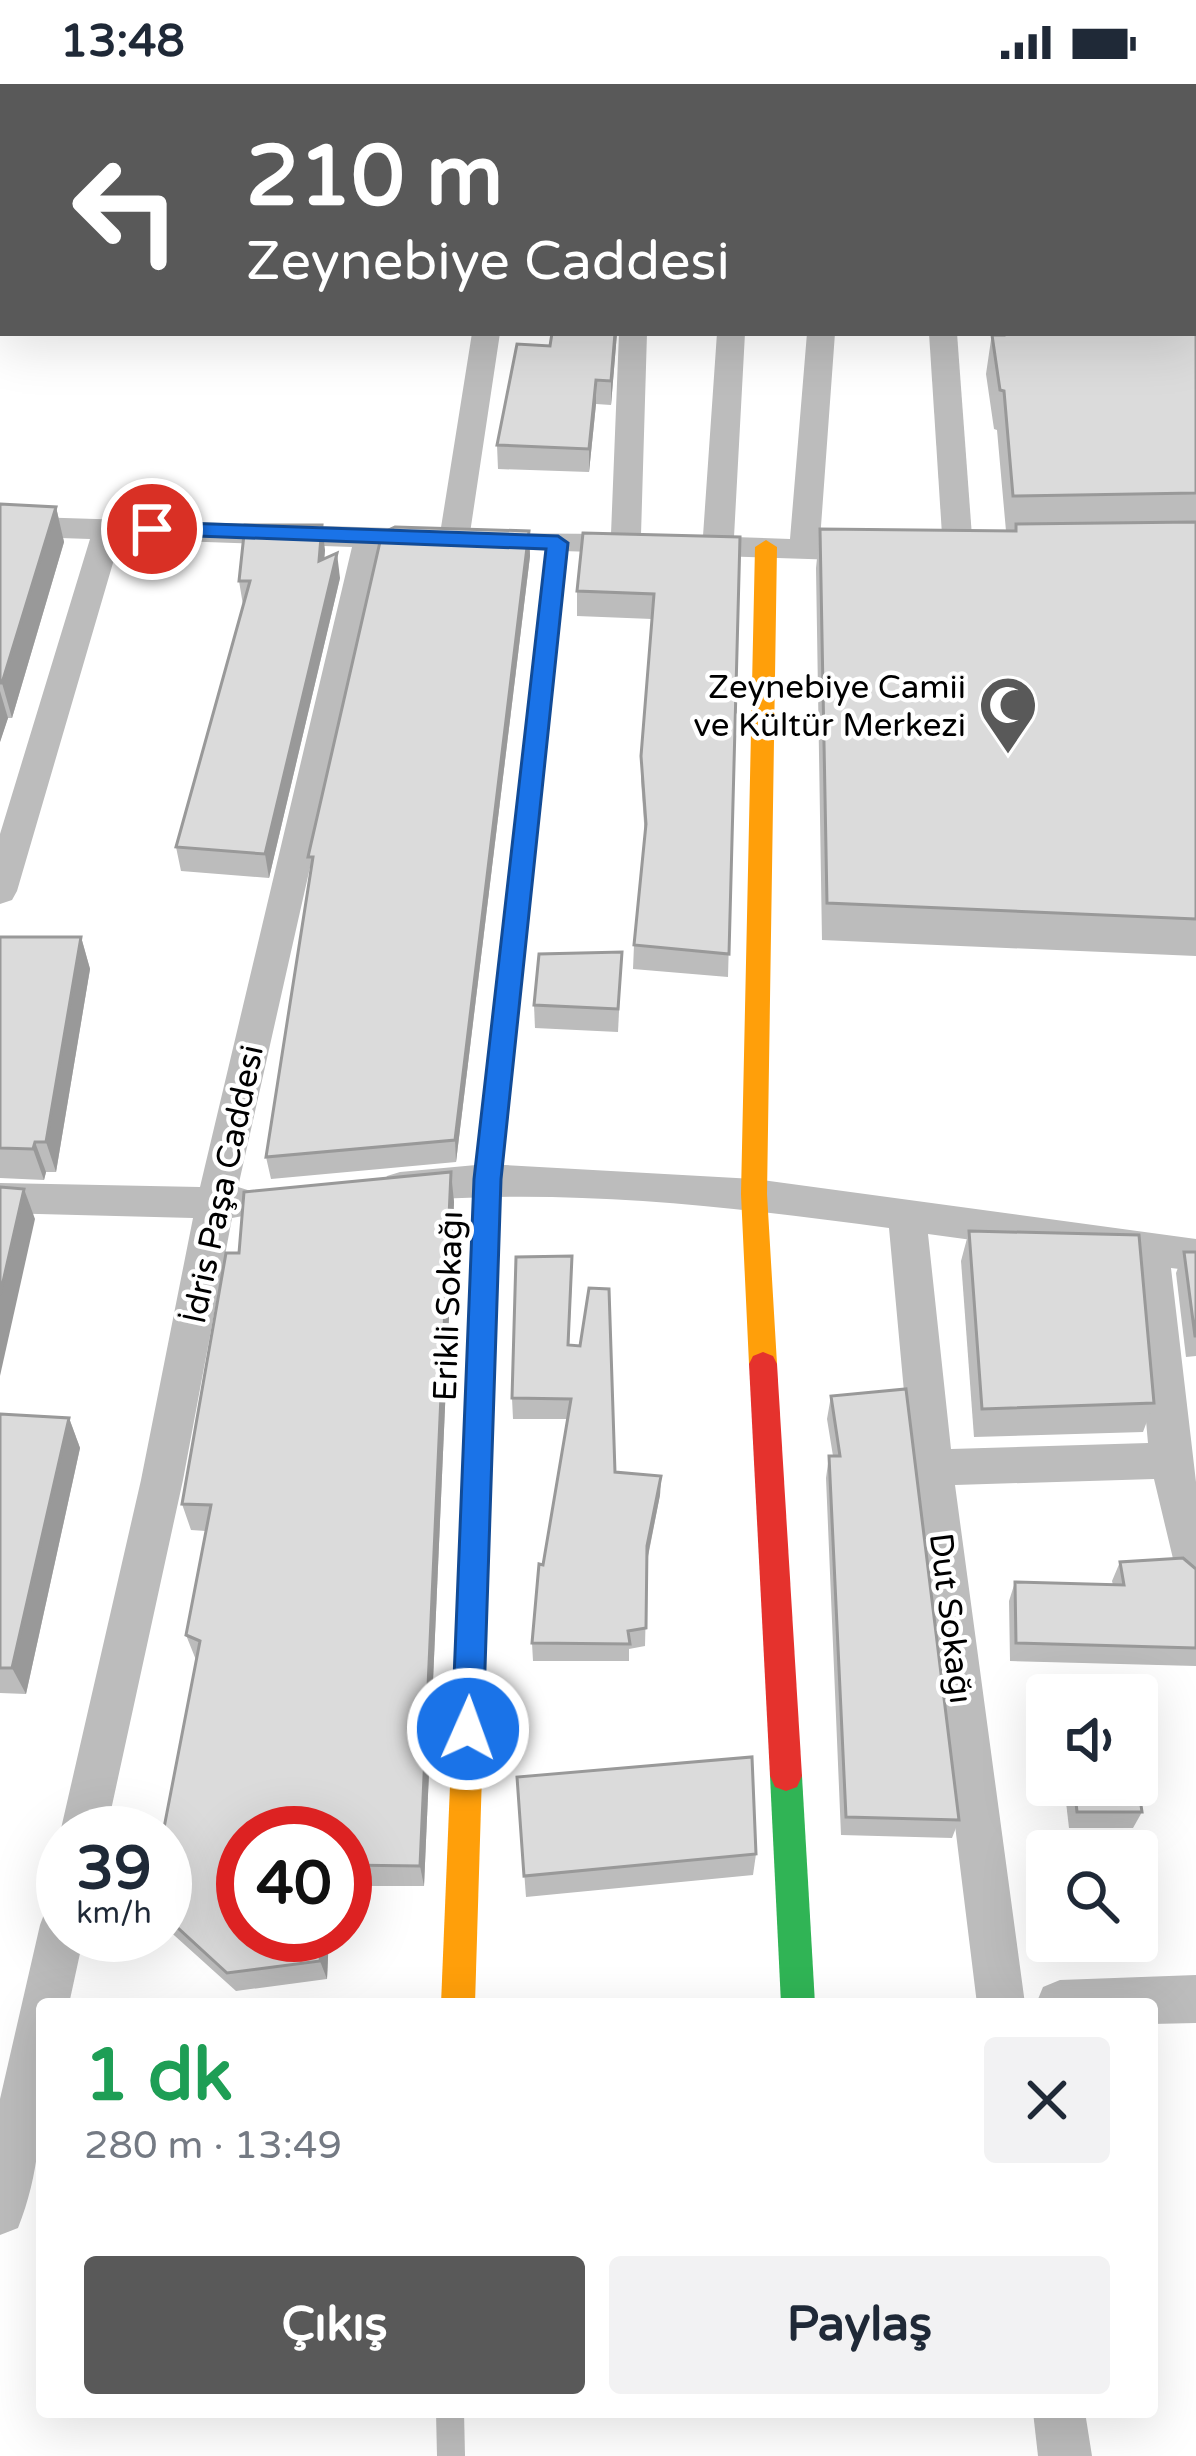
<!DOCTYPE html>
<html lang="tr">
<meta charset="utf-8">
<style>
body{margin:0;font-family:"Varela Round",sans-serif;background:#f2f2f3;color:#1f2937;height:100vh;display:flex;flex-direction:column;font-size:45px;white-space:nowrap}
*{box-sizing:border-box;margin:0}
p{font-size:39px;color:#747a83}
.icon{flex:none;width:66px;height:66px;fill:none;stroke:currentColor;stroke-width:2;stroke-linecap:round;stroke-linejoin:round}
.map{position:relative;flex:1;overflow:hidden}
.panel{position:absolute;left:36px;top:1914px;width:1122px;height:420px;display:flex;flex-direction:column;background:#fff;border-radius:12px;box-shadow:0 12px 48px #0002}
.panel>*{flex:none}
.banner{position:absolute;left:0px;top:0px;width:1197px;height:252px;box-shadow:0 12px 48px #0002;background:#595959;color:#fff;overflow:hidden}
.tools{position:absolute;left:1026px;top:1590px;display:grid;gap:24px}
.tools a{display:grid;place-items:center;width:132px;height:132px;border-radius:12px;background:#fff;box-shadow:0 12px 48px #0002;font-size:60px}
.speed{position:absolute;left:36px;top:1722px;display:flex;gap:24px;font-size:60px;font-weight:700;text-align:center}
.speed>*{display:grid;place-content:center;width:156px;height:156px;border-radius:50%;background:#fff;box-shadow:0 12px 48px #0002;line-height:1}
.speed small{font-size:30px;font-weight:400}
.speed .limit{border:18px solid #d22;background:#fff;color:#111}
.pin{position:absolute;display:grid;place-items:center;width:102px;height:102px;color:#fff;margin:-51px;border:6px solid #fff;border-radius:50%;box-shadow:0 3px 12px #0007}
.me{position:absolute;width:132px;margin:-66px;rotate:2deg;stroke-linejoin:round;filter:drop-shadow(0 0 9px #0008)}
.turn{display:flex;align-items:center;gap:42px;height:252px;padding:0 48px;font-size:54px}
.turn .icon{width:156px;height:156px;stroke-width:2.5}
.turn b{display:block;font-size:84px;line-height:102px}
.round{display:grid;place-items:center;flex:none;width:126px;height:126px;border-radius:12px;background:#f2f2f3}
.summary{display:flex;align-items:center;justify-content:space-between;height:204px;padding:0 48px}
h1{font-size:72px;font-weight:700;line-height:90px;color:#1e9e55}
.button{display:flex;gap:24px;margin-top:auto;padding:24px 48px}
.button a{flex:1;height:138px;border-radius:12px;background:#595959;color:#fff;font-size:48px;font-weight:700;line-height:138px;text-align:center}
.button a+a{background:#f2f2f3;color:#1f2937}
.status{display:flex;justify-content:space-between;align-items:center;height:84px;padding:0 60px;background:#fff;direction:ltr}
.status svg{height:33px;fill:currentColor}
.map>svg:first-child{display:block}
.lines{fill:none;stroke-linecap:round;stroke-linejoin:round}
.lane{fill:#bcbcbc;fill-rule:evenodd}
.street{fill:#bcbcbc;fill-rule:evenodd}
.fast{fill:#30b455;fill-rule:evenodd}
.slow{fill:#ff9f0a;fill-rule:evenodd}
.jam{fill:#e5322d;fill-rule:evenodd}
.wall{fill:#bcbcbc}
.shaded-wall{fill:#999}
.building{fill:#dbdbdb;stroke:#999;stroke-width:3}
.route{fill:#1a73e8;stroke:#114b97;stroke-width:3}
.labels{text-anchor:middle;stroke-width:9;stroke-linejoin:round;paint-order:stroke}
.poi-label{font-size:33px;fill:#000;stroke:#fff;text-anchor:end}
.street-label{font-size:33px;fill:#000;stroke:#fff}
</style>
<div class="status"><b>13:48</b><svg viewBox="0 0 49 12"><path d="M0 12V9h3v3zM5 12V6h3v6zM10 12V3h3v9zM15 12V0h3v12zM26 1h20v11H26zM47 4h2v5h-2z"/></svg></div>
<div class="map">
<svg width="1196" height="2372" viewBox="0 0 1196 2372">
<rect width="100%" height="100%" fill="#fff"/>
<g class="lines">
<!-- lane -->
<polygon class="lane" points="436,2328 464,2328 465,2372 437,2372"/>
<!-- street -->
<g class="street">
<polygon points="0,2 5,3 3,18 0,18"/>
<rect x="0" y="181" width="3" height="16"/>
<polygon points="472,249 500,249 470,449 611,450 619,249 647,249 641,451 703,452 717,249 745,249 734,453 790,455 807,249 835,249 820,456 870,457 885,467 870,477 443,463 439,456"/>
<polygon points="929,249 957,249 973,466 958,476 943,466"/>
<polygon points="0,432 390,444 405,454 401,461 382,464 238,1103 254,1108 259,1119 254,1130 232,1134 183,1396 106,1749 63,1749 63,1756 60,1749 141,1396 193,1134 0,1129 0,1099 200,1103 352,463 120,455 17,807 12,816 0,820 0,750 90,455 0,452"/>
<path d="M 487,1080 L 754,1095 L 1196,1155 L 1196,1187 L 1171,1184 L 1196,1398 L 1196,1502 L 1181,1497 L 1175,1483 L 1154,1395 L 955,1401 L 1025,1920 L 977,1920 L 911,1384 L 889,1144 C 728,1122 562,1103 400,1118 L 387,1114 L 381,1103 L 387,1092 L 400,1088 ZM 928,1150 L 1132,1178 L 1148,1359 L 951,1365 Z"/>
<path d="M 63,1818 L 63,1851 L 84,1851 L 69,1920 L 42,1920 C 42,1995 47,2073 18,2144 L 0,2151 L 0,2015 L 40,1841 L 46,1825 Z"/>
<polygon points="1196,1891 1196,1939 1152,1940 1152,1920 1036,1920 1043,1903 1060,1896"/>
<polygon points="1033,2328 1085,2328 1092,2372 1038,2372"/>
</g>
<!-- fast -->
<g class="fast">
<polygon points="539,624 550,632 500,1095 492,1361 488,1370 478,1373 468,1370 464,1361 474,1095 528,632"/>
<polygon points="786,1677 797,1681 802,1692 815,1920 781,1920 770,1692 775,1681"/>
</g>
<!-- slow -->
<g class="slow">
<polygon points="558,452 569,459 550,632 539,640 528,632 547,459"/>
<polygon points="766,456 777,463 767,1110 777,1280 773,1288 763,1292 753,1288 749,1280 741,1110 755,463"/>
<polygon points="478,1349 488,1352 492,1361 475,1920 441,1920 464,1361 468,1352"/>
</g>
<!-- jam -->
<polygon class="jam" points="763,1268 773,1272 777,1280 802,1692 797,1703 786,1707 775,1703 770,1692 749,1280 753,1272"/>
</g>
<!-- wall -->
<g class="wall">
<polygon points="1196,5 1196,872 822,856 816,484 820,445 1006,447 997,346 994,345 986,290 992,249 1194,249"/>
<rect x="0" y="41" width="3" height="103"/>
<polygon points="617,249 611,321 596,320 589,388 498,385 497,361"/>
<polygon points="0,420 56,423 64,458 12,634 8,634 0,658"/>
<polygon points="529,447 530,472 456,1078 271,1095 266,1073 311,791 308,773"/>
<polygon points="740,453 728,893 633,885 634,861 645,753 641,696 641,672 652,535 577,532 577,507"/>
<polygon points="325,466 324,475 340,494 269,794 181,787 176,763 243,521 239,497"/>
<polygon points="0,853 81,853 90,885 56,1088 46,1088 44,1096 0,1094"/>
<polygon points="622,868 618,948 535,944 534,921"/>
<polygon points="451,1088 454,1118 424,1802 345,1802 345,1749 243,1851 329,1851 327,1895 236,1907 165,1843 165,1749 196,1576 186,1551 206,1447 191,1446 182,1420 239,1169"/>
<polygon points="969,1147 1154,1319 1143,1348 974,1353 961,1177"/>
<polygon points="1184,1168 1196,1168 1196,1272 1186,1273 1176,1189"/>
<polygon points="572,1193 569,1261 615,1388 661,1392 660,1411 647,1478 645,1562 629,1565 629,1577 533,1577 532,1559 543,1481 567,1335 513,1335 512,1314"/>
<polygon points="831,1312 959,1736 952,1754 841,1751 826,1394 829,1372 833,1372 827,1335"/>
<polygon points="0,1330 69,1334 80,1364 26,1610 0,1609"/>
<polygon points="1120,1478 1196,1485 1196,1582 1010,1577 1009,1517 1015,1498 1113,1501 1112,1497"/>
<polygon points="517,1693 756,1770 753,1791 526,1813"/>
<polygon points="1064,1701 1137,1701 1142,1728 1133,1744 1069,1744"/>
</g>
<!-- shaded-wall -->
<g class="shaded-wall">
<polygon points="1196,203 1196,239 1194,240 1194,204"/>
<polygon points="615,249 617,249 611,321 611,297"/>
<polygon points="596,296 596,320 589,388 589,365"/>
<polygon points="56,423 64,458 12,634 2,599"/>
<polygon points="322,441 325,466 322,502 319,477"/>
<polygon points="529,447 530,472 456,1078 455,1056"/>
<polygon points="337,469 340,494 269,794 265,770"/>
<polygon points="0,607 8,634 0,658"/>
<polygon points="81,853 90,885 56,1088 46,1058"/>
<polygon points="35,1058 46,1088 44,1096 33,1065"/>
<polygon points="451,1088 454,1118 424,1802 420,1782"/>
<polygon points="24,1105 35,1135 0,1292 0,1211"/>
<polygon points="69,1334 80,1364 26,1610 12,1584"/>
<polygon points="661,1392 660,1411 646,1481 647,1462"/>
<polygon points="322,1851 329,1851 327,1895 320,1877"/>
</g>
<!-- building -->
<g class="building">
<polygon points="980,0 1147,0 1147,2 1158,3 981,3"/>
<polygon points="1194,5 1196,5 1196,203 1194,204"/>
<rect x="0" y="41" width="3" height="49"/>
<polygon points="1194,229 1196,230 1196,409 1013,412 1004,307 1000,306 992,251 1004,251 1004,249 1194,249"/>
<polygon points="552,249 615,249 611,297 596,296 589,365 497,361 517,260 550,262"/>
<polygon points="0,420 56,423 2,599 0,599"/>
<polygon points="1196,438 1196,835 827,819 820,445 1016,447 1016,440"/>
<polygon points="245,441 322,441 319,477 337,469 265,770 176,763 250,497 239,497"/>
<polygon points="395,443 529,447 455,1056 266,1073 313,773 308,773 382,449"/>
<polygon points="583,449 740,453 729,870 634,861 646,740 641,672 654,510 577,507"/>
<polygon points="0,853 81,853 46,1058 35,1058 33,1065 0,1064"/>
<polygon points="622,868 618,925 534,921 539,870"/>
<polygon points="451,1088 420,1782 345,1781 345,1749 243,1749 243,1851 322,1851 320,1877 227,1889 165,1832 165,1749 163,1749 200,1557 186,1551 211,1421 182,1420 226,1169 239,1169 244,1108"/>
<polygon points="0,1103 24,1105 0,1211"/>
<polygon points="969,1147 1139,1151 1154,1319 982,1325"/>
<polygon points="1184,1168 1196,1168 1196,1252 1195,1252"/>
<polygon points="572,1172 568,1261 580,1262 589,1204 609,1205 615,1388 661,1392 647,1462 646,1544 628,1547 630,1560 532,1559 539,1480 543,1481 571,1315 512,1314 516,1173"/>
<polygon points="906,1305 959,1736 846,1733 829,1372 840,1372 831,1312"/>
<polygon points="0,1330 69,1334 12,1584 0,1584"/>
<polygon points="1183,1474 1196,1485 1196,1564 1016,1559 1015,1498 1124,1501 1120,1478"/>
<polygon points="752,1673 756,1770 524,1792 517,1693"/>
<polygon points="1137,1694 1142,1728 1077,1728 1074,1701 1137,1701"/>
</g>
<!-- route -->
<polygon class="route" points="152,438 558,452 568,459 501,1095 483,1645 479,1655 468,1660 457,1655 452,1645 474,1095 546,465 145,450 142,445"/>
<!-- icons -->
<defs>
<symbol id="mosque-pin" viewBox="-11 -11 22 30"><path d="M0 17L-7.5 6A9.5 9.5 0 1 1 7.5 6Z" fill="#595959" stroke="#fff"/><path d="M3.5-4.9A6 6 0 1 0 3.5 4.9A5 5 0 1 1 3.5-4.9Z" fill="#fff"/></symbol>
</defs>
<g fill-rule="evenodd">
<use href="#mosque-pin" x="975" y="588" width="66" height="90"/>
</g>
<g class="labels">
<!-- poi labels -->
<g class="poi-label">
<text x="966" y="614">Zeynebiye Camii<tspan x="966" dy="38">ve Kültür Merkezi</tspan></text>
</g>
<!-- street labels -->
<g class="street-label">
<text transform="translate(222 1100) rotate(-78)" y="12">İdris Paşa Caddesi</text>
<text transform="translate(447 1222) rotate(-88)" y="12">Erikli Sokağı</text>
<text transform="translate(952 1534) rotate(83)" y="12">Dut Sokağı</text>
</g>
</g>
</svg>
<div class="tools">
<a><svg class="icon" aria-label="sound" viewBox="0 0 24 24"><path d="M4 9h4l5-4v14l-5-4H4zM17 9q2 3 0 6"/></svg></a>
<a><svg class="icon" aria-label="search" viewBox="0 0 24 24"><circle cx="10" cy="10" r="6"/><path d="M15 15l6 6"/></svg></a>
</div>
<div class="speed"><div>39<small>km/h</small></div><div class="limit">40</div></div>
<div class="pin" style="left:152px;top:445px;background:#d93025"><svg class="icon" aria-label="arrive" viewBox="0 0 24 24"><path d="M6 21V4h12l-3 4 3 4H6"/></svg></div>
<svg class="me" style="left:468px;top:1645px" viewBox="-20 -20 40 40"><circle r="17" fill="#1a73e8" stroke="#fff" stroke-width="3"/><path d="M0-11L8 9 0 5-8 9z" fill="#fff"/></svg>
<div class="banner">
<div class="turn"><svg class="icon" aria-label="left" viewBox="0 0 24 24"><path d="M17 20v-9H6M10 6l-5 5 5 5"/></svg><div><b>210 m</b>Zeynebiye Caddesi</div></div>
</div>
<section class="panel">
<div class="summary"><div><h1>1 dk</h1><p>280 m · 13:49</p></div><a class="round"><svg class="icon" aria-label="close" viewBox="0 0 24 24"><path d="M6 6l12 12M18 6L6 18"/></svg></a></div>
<div class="button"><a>Çıkış</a><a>Paylaş</a></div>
</section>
</div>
